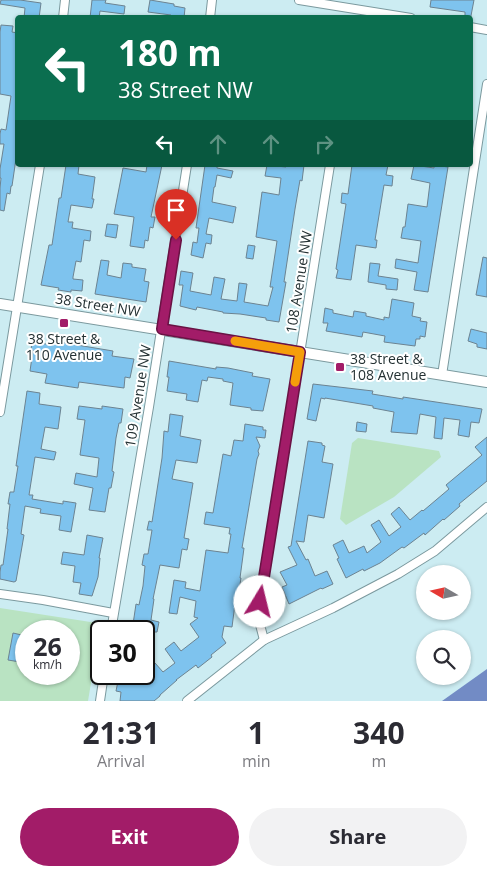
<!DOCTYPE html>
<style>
body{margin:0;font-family:"Open Sans",sans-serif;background:#f2f2f3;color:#2b2b33;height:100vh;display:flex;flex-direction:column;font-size:19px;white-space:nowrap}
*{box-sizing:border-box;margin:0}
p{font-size:16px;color:#7c7c81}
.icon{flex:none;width:28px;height:28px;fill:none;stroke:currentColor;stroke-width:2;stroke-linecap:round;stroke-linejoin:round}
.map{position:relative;height:701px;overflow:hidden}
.sheet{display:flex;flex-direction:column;background:#fff;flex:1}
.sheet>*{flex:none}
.hud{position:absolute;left:15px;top:15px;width:458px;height:152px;border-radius:5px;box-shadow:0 1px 4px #0004;background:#0b6e4f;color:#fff;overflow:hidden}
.needle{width:32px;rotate:279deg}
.buttons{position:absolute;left:416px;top:565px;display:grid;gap:10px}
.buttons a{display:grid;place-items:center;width:55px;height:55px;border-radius:50%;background:#fff;box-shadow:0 1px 4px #0004;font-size:25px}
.speed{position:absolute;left:15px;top:620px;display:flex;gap:10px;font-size:25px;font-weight:700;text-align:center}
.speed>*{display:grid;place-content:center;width:65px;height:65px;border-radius:50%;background:#fff;box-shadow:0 1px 4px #0004;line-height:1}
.speed small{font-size:12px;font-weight:400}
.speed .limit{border:2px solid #111;border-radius:8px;background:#fff;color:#111}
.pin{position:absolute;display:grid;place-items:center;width:42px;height:42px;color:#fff;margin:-51px -21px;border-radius:50% 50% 50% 0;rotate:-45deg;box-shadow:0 0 5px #0007}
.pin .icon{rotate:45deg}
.me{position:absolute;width:55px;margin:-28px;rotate:9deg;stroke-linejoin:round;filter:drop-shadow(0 0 4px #0008)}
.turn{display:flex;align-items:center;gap:18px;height:105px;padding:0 20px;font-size:22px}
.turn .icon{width:65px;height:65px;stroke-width:2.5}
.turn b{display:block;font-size:35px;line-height:42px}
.lanes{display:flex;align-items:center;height:48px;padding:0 20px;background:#0003;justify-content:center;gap:25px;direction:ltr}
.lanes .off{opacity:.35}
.eta{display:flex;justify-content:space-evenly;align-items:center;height:85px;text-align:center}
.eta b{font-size:30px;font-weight:700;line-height:35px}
.cta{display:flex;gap:10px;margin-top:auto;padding:10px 20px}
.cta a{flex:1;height:58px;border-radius:30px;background:#a21c68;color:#fff;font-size:20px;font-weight:700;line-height:58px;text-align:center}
.cta a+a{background:#f2f2f3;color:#2b2b33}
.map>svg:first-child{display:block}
.green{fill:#b9e3c2;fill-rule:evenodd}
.water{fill:#728bc5}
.building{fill:#7ec3ee;stroke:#6c8391}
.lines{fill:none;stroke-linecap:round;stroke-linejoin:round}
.street-casing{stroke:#7b999e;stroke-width:10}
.secondary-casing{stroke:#7b999e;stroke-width:12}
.street{stroke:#fff;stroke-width:8}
.secondary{stroke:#fff;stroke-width:10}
.route-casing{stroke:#691244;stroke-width:12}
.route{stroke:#a21c68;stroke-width:9}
.slow{stroke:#f59e0b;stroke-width:9}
.poi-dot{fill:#a21c68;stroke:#fff;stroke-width:2}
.labels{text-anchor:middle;stroke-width:4;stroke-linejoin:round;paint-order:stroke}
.street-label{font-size:14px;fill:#243133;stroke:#fff}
.poi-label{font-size:14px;fill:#243133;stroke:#fff}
</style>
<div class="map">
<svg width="487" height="701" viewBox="0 0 487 701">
<rect width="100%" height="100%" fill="#ccecf2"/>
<!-- green -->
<g class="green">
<polygon points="358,438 439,451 441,457 394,497 346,525 340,519 352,443"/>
<path d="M 0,608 L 97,623 L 100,629 L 88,701 L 0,701 ZM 26,631 L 69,631 L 69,674 L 26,674 Z"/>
</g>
<!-- water -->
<polygon class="water" points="487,669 487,701 442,701"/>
<!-- building -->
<g class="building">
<polygon points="1,0 20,0 41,3 39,18 24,18 25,8 0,4"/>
<polygon points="92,0 106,0 105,3 125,6 124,14 100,11 99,18 90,18"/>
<polygon points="150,0 174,4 174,6 185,8 184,18 170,18 171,15 148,12"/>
<polygon points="431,0 474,0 470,21 470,18 465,18 465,12 430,7"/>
<polygon points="1,25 13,26 12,32 18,33 18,145 12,186 11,186 10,194 7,193 4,211 0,210 0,188 1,178 0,178 0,169 4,144 0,144 0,134 1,129 6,130 11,96 0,94 0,32"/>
<polygon points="66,165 79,165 78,174 95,177 92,199 94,199 92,208 71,205 68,222 73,222 72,228 91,231 90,241 84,240 81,262 76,261 73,277 73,279 83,280 82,291 71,290 71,292 58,290 59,288 41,285 49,245 52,245 59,198 61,198"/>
<polygon points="147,165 162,165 151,217 155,217 153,228 150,227 148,241 145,240 144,248 130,246 134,217 114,214 123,168 146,172"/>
<polygon points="205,165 217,165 217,168 233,171 231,178 217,175 215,187 214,187 212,202 236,207 233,223 209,218 206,234 212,235 211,244 206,243 203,258 191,255 193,242 197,243 199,228 196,228"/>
<polygon points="267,165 286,167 286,165 304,165 302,181 300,180 295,209 284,282 286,282 279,322 266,320 266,318 240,314 223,313 223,312 197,307 196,310 180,306 183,285 179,285 181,271 193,273 190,291 211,295 214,277 225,279 221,299 237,301 239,283 247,284 244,302 268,306 273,287 270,287 277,241 256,237 262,192 279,195 281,178 265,176"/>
<polygon points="352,165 388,165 386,175 393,176 392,186 384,185 375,240 377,240 376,248 356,245 351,280 336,278 338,270 336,269 346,204 341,203 342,193 348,194"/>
<polygon points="414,165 434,168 434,165 448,167 428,292 414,290 417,272 395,268 396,259 418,263 421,241 401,238 403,227 405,227 408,204 427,207 430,183 411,179"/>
<polygon points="107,224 118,225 116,238 105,236"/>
<polygon points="248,245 255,246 253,259 246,258"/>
<polygon points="483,257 487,258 487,297 476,295"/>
<polygon points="101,260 109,261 107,275 121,278 123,263 132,264 132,267 146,269 144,281 149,282 146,302 95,294"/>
<polygon points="370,263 380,264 378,276 398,279 397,290 386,289 386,285 368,282"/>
<polygon points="392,299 414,303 412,316 421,318 420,321 427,322 425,337 420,336 420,339 416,339 415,346 384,342 385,336 363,332 362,337 326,331 328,323 323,323 325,308 333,310 333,313 353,317 354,311 366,313 366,316 384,320 384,317 389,318"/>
<polygon points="471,329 487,333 487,349 477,347 477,344 468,341"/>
<polygon points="32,342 53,345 53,343 59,344 59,342 113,351 112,356 134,359 130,378 125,377 124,388 79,382 78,388 45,383 47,374 30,371 33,350 31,350"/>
<polygon points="169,361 216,369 216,367 228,368 253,373 252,376 270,379 263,411 251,410 251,408 230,405 233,383 223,381 223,379 208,377 207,381 202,380 198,402 186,400 187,394 167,391 169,377 167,377"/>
<polygon points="313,384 373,391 372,394 397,398 403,399 403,397 482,409 479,423 471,422 469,437 458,435 460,420 444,418 442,439 434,438 436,417 420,414 417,434 391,432 394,412 373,408 373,406 325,398 325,399 321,398 316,421 307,419"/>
<polygon points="27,391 40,393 39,404 61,407 58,429 45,427 41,449 56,452 54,460 35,457 29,495 33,495 32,499 63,504 63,501 76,503 71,532 59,530 61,516 40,513 41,509 25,506 21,534 24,535 16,581 14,582 0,579 0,572 1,565 3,565 8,529 7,529 10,504 8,504 10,492 14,492 14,491 18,466 16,466"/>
<polygon points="79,406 102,409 102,406 123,409 121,423 119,423 116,438 112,471 114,472 111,488 109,488 105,512 89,510 93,488 74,484 76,473 97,477 99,458 80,455 85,420 77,419"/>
<polygon points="170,414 183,416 180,436 201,440 197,463 176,460 172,479 193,483 184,538 189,539 187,550 182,549 179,568 160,565 153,599 154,599 151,620 159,622 157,632 153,632 152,634 144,633 144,631 132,631 136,604 139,605 143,586 145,566 142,565 144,554 148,554 152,530 147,530 149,521 152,522 162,458 164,431 168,432"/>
<polygon points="357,422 367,424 366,432 356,431"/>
<polygon points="245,424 263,427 263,430 266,430 265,438 256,437 260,446 258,451 259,454 257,459 242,548 244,548 240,578 241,578 237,604 235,604 232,627 224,626 222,637 226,643 211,655 212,657 198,668 196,665 176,680 177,680 160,695 160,696 154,701 120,701 121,692 116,691 118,681 138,684 130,674 144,674 155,663 163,672 175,663 165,649 174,642 181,651 199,637 190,624 198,618 194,617 196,601 180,597 177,614 169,613 174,580 186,582 185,588 200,591 206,550 228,553 231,534 229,534 230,528 204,524 206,512 213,513 223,454 231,456 234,440 243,441"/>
<polygon points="487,437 487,481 459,504 460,506 444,520 443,519 425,535 424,533 404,548 402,547 380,563 364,571 363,569 346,578 337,559 339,558 333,545 343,540 349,553 364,546 367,553 381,542 371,525 379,520 389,536 401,527 391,514 399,507 410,520 422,510 423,511 449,489 446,485 482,455 475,447"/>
<polygon points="308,441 322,443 322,445 325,446 322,462 333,464 324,518 308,515 304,542 296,541 306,560 308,559 315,576 327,571 333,584 322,589 321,588 289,604 282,587 287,585 280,572 297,565 288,547 291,546"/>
<polygon points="87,535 103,538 99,558 100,558 98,577 92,596 79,594 81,583 73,582 75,566 61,564 63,552 84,555"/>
<polygon points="13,633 26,636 26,663 8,660"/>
</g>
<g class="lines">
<defs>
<g id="street">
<polyline points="299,0 411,18"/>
<polyline points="63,18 65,0"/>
<polyline points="210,18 212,0"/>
<polyline points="470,27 487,30"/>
<polyline points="442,375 487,84"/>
<polyline points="0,412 40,165"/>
<polyline points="0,594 43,600 113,613"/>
<polyline points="111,631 149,407 187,165"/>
<polyline points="264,640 258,617 330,165"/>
<polyline points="100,701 104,674"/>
<polyline points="187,701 264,640 333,608 398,574 435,551 487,507"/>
</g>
<polyline id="secondary" points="0,304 487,382"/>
</defs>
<!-- street casing -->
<use href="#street" class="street-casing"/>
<!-- secondary casing -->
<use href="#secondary" class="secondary-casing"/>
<!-- street -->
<use href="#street" class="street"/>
<!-- secondary -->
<use href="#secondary" class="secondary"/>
</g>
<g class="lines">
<defs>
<polyline id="route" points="176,240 162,329 300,352 260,602"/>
</defs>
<!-- route casing -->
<use href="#route" class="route-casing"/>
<!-- route -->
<use href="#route" class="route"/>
<!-- slow -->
<polyline class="slow" points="235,341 300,352 295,382"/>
</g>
<!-- markers -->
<g class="poi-dot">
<rect x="59" y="318" width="10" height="10" rx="2.5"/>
<rect x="335" y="362" width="10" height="10" rx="2.5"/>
</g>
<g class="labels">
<!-- street labels -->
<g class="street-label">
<text transform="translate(299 282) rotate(-81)" y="5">108 Avenue NW</text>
<text transform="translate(98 305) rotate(9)" y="5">38 Street NW</text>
<text transform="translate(138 396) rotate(-81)" y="5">109 Avenue NW</text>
</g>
<!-- poi labels -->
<g class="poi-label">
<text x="64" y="344">38 Street &amp;<tspan x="64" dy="16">110 Avenue</tspan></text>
<text x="350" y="364" text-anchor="start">38 Street &amp;<tspan x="350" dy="16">108 Avenue</tspan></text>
</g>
</g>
</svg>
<div class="buttons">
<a><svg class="needle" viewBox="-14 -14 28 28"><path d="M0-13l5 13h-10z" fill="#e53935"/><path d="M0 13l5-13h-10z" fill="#7c7c81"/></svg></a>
<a><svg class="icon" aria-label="search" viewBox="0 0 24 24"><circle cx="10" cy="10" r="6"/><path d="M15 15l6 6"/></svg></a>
</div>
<div class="speed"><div>26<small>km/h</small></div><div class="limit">30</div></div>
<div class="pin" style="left:176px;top:240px;background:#d93025"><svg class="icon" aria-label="arrive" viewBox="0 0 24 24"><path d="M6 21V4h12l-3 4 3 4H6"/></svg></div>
<svg class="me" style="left:260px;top:602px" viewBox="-20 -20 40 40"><circle r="19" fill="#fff"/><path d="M0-13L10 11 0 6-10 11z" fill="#a21c68"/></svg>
<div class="hud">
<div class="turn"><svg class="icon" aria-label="left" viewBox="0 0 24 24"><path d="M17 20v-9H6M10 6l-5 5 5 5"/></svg><div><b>180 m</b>38 Street NW</div></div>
<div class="lanes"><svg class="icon" aria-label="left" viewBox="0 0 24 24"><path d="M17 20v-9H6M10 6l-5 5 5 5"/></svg><svg class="icon off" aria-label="ahead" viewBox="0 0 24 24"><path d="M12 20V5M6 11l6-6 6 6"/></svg><svg class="icon off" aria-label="ahead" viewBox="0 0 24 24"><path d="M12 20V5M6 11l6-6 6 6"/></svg><svg class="icon off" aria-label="right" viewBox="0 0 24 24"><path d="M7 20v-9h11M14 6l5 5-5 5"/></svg></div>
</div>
</div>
<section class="sheet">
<div class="eta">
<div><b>21:31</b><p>Arrival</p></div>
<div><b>1</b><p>min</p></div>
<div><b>340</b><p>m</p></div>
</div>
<div class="cta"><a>Exit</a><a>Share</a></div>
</section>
